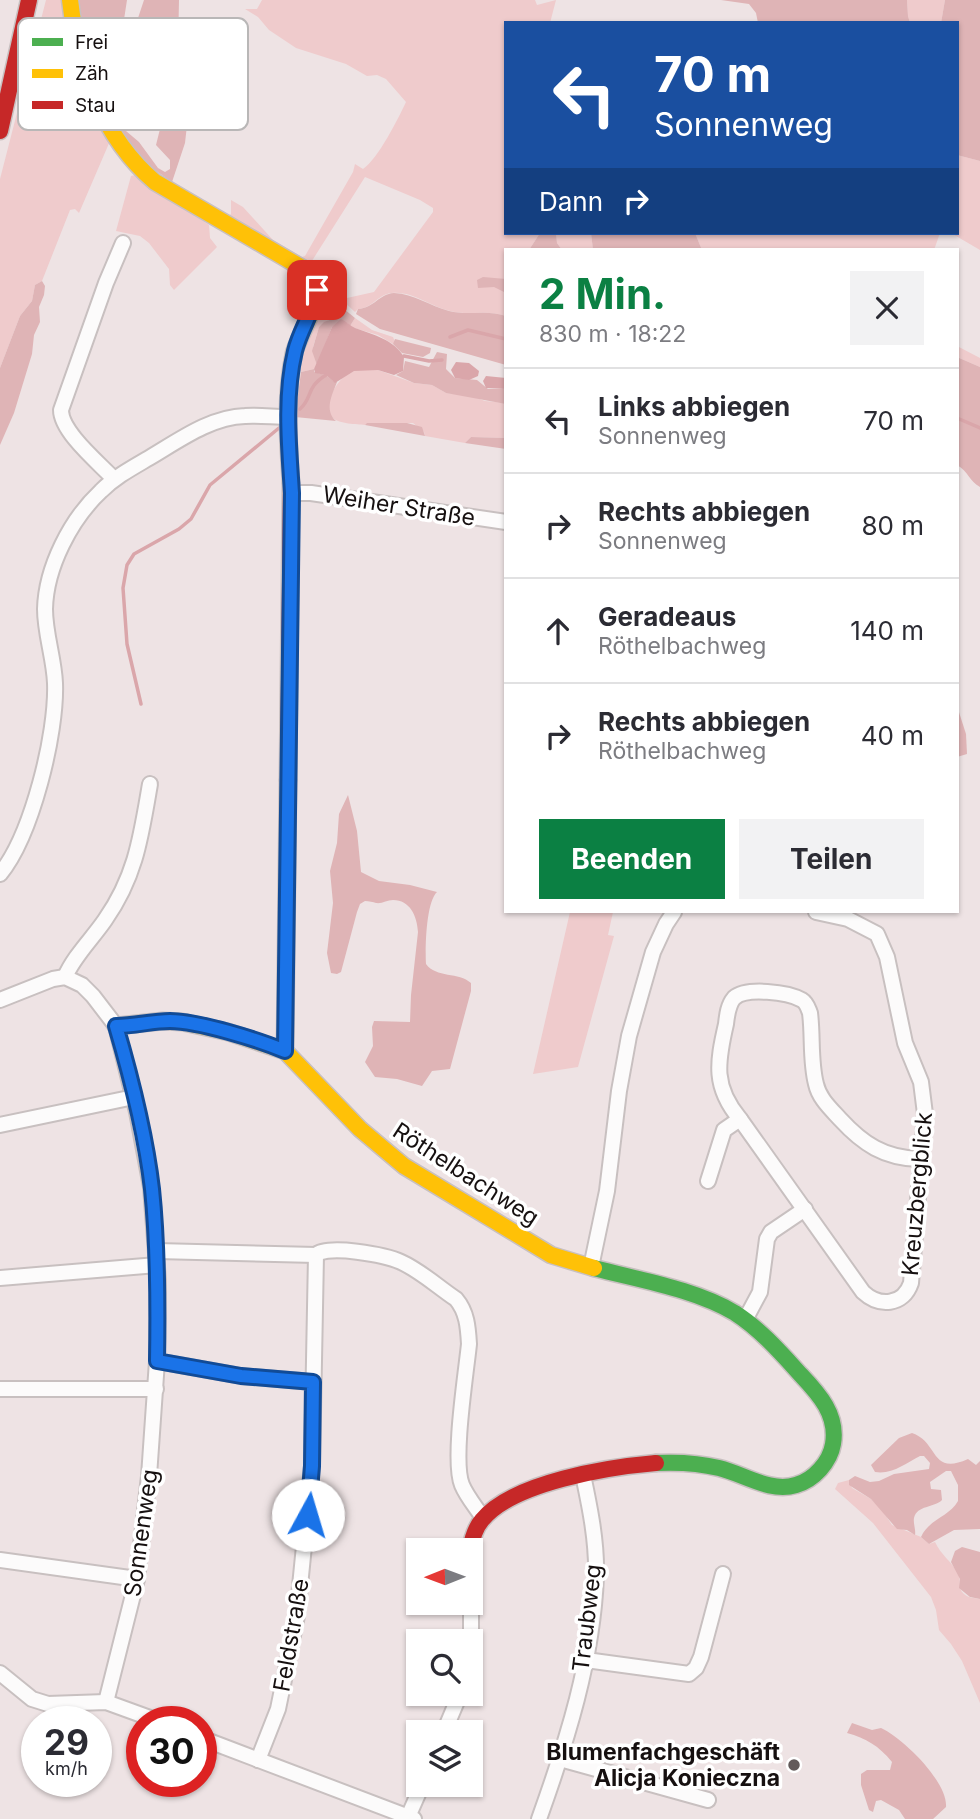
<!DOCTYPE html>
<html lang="de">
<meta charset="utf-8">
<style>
body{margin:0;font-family:Inter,sans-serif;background:#f2f2f3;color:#2b2b33;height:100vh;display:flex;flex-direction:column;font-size:26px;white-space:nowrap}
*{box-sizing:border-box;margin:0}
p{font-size:23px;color:#7c7c81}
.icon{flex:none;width:38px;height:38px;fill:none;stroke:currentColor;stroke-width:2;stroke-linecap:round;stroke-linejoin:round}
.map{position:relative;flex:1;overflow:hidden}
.details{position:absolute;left:504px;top:248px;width:455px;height:665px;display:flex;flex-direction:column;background:#fff;border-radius:0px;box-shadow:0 2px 5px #0004}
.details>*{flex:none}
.hud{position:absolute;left:504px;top:21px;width:455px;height:214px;border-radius:0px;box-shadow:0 2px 5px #0004;background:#1a4fa0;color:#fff;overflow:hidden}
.needle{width:46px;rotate:269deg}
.tools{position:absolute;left:406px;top:1538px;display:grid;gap:14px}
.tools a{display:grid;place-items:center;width:77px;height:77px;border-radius:0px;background:#fff;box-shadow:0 2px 5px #0004;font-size:35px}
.speed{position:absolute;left:21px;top:1706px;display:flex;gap:14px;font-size:35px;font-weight:700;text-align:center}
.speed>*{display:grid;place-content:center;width:91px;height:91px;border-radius:50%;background:#fff;box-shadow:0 2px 5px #0004;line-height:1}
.speed small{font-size:18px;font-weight:400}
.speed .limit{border:10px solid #d22;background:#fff;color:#111}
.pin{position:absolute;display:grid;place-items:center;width:60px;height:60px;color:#fff;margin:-30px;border-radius:14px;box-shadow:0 4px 10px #0006}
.me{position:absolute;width:77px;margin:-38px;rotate:6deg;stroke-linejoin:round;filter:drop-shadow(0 0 5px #0008)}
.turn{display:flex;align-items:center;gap:24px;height:147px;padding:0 35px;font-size:32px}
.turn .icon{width:91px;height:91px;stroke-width:2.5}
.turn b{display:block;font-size:49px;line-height:60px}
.then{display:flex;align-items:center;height:66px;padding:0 35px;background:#0003;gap:14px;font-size:26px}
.round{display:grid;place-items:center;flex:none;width:74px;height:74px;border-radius:0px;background:#f2f2f3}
.summary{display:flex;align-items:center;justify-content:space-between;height:119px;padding:0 35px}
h1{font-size:42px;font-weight:700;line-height:52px;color:#0b8043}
.primary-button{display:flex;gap:14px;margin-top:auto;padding:14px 35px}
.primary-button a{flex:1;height:80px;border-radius:0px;background:#0b8043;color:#fff;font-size:28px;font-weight:700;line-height:80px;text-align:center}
.primary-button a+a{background:#f2f2f3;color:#2b2b33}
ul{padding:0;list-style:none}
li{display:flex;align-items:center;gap:21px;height:105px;padding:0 35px;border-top:2px solid #e1e1e2}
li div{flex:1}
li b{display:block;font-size:26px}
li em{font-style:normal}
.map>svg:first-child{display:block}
.green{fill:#efcbcc;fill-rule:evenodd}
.forest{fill:#dfb4b6}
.water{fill:#daa6aa}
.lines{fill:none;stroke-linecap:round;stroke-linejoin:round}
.stream{stroke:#daa6aa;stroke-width:3.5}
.street-casing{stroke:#c8c0c0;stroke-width:18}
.fast-casing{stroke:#c8c0c0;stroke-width:19}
.slow-casing{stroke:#c8c0c0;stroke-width:19}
.jam-casing{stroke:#c8c0c0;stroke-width:19}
.street{stroke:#fcfbfb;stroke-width:14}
.fast{stroke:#4caf50;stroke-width:16}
.slow{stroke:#ffc107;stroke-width:16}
.jam{stroke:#c62828;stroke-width:16}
.route-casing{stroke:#114b97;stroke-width:18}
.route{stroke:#1a73e8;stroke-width:12}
.poi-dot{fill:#625a5a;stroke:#fff;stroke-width:2.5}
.labels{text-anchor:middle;stroke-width:7;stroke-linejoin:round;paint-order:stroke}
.street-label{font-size:23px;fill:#161010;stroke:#fff}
.poi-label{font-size:23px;font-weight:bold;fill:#161010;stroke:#fff;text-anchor:end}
.key{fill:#fff;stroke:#b9b7b7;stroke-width:2}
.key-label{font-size:19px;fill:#161010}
</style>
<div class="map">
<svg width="980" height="1819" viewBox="0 0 980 1819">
<rect width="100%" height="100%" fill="#eee3e4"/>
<!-- green -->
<g class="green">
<polygon points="46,0 66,0 110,141 79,213 75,209 70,210 42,281 35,285 32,301 20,316 0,368 0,179"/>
<path d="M 262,0 L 535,0 L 537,5 L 556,0 L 550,23 L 506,23 L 506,233 L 540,233 L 529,250 L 506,250 L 506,316 C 487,309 469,316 450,311 C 431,307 413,291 392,293 C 378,294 373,308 358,309 L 355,312 L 308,269 L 228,216 L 231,214 L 231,200 L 243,207 L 273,240 L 302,257 L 305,256 L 353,172 L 355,164 L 363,169 C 378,159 398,119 406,102 L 386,79 L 377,75 L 367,76 L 346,64 L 296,48 L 269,30 L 258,17 L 245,9 L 257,9 ZM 365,177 L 420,200 L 433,208 L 433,212 L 374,292 L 347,298 L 319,275 L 310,264 Z"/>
<polygon points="907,0 945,0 941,23 910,23 908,16"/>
<polygon points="957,155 980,161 980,250 951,233 957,233"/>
<polygon points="135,175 209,225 210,238 217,247 174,290 170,285 169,269 149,243 140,236 116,231 131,176"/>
<polygon points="556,233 591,233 593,250 562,250 557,243"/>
<polygon points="695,233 940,233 934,250 702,250"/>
<polygon points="324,301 334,301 345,309 319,327 313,347 317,365 314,369 301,372 297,360"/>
<polygon points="355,318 372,330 393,337 395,342 393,344 378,335 354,328 350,326"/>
<polygon points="957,346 980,358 980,367 957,357"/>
<path d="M 378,370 L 414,383 L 432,385 L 446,393 L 469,395 L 485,401 L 506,403 L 506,438 L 471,437 L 465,443 L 425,436 L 424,432 L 413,423 L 368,423 L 365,425 C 357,424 339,424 333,418 C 320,405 338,379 350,372 C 358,368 370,370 378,370 Z"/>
<polygon points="570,912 613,912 608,935 614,936 578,1067 533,1074"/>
<path d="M 849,1480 L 852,1488 L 871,1499 L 882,1510 L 892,1525 L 921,1537 L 929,1544 L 935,1542 C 941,1555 951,1561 958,1573 C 962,1581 957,1588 964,1594 C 968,1598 974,1598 980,1599 L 980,1703 L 962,1661 L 951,1644 L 939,1630 L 936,1610 L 931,1597 L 873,1523 L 835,1489 L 838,1483 Z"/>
</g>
<!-- forest -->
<g class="forest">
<polygon points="70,0 127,0 115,78 120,119 126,131 139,142 158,168 165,172 170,169 170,160 156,145 160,129 188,116 185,143 172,182 132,154 109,106"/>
<polygon points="144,0 179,0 178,48 166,43 144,45 136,42 136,24"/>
<polygon points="721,0 907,0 908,16 910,23 758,23 756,13 749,4"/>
<polygon points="945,0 980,0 980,161 957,155 957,23 941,23"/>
<polygon points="540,233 556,233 557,243 562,250 529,250"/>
<polygon points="591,233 695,233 702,250 593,250"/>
<polygon points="483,277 506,279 506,293 494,287 478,288 477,280"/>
<polygon points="42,281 45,286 44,295 39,307 40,322 34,335 32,354 14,413 0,445 0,368 20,316 32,301 35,285"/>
<path d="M 394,293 C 414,294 430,306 449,311 C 468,316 487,309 506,316 L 506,365 L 380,329 L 356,314 L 358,309 C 374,308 379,294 394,293 Z"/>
<polygon points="344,309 355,318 350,326 347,323 332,327 317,365 312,351 319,327 324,322 335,318"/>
<polygon points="395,339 431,348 430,353 423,357 402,353 393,344"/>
<polygon points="437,352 447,354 446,369 455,378 477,380 488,389 506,389 506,404 446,393 432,385 414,383 396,375 403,371 405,361 429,367"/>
<path d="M 957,357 L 980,367 L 980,487 C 970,482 968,471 957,465 Z"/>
<path d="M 314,369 L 314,372 L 326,375 L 333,381 L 337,382 C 332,395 324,410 336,421 L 295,417 L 301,372 Z"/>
<polygon points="367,423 407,423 422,427 425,436 365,425"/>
<polygon points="471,437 506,438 506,449 465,443"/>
<polygon points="957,706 966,734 967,754 957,757"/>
<path d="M 348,795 L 357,831 L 361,872 L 379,881 L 410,885 L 437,892 C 426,902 425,949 426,964 C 436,978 459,972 471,983 L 471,991 L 450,1069 L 432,1071 L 422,1086 L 397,1079 L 375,1077 L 365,1062 L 373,1046 L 372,1027 L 374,1021 L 410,1022 L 411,995 L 418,932 C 417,916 410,900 393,900 C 387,900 382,904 376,903 C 373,902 369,901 365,901 L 360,904 L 357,912 L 341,972 L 337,974 L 331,973 L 327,953 L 333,903 L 330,871 L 337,843 L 339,814 Z"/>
<path d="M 912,1433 C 939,1442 930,1476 968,1459 L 976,1465 L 980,1461 L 980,1529 L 954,1530 L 929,1544 L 921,1537 C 929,1519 949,1517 958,1501 L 958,1485 L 951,1471 L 946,1471 L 930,1482 L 931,1489 L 941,1490 L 942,1500 C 934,1508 917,1505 914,1518 C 913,1523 916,1530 915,1535 L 907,1530 L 897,1529 L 871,1499 L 849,1485 L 849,1480 L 855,1476 L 870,1482 L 879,1481 L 894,1474 L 929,1469 L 930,1463 L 924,1456 L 920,1456 C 906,1463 892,1475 875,1472 L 871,1465 L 899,1438 Z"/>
<polygon points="962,1547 980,1552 980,1599 970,1597 959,1588 960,1579 951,1562 955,1551"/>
<path d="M 852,1723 L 872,1730 L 881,1728 C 903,1738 948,1782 946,1807 L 933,1819 L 905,1819 L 899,1810 L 881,1800 L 876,1801 L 873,1812 L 869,1810 L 861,1785 L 861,1774 L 867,1770 L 890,1770 L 892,1762 C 879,1746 866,1738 847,1733 Z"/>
</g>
<!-- water -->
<g class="water">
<path d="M 341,319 C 346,321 350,326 355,328 C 374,335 393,339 404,357 L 403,371 L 394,375 L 378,370 L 354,371 L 335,383 L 326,375 L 315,373 L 314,369 L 332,327 Z"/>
<polygon points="456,362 469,363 479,371 478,376 469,380 455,378 451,370"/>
<polygon points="486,376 506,378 506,389 486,388 483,381"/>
</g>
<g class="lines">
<!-- stream -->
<g class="stream">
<polyline points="450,337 468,330 506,339"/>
<polyline points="404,356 429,361 442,360"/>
<path d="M 300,409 C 313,398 305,388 326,375"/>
<polyline points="957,418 980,428"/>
<polyline points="141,704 127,644 123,588 127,565 134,554 179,529 191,519 210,485 279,428"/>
</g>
<defs>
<g id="street">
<path d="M 114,479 C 99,463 61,432 61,410 L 106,283 L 123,243"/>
<polyline points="292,493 311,493 506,522"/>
<path d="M 0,874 C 32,835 57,733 55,683 C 54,658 45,634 45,609 C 46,567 71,519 101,491 C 115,477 132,468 149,458 C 178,441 210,417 245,416 C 259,415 274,417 288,417"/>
<path d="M 65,977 C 74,956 92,939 105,920 C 136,876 141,836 150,784"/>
<polyline points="0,1000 53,979 65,977 82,985 93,996 116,1026 137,1112 151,1187 158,1280 157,1361 149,1476 137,1579 106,1702"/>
<path d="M 740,1119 C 713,1087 717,1063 726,1024 C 727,1015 728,1005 734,998 C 746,987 788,992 802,1000 C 807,1003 808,1008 810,1013 C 813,1036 810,1061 816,1084 C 819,1098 830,1108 840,1119 C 863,1144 884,1158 919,1159"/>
<polyline points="0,1125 134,1097"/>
<path d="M 708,1181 L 724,1130 L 740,1119 L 863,1292 C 879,1307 903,1306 911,1283 L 925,1114 L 921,1082 L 905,1043 L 887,957 L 877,934 L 848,919 L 816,912"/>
<path d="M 157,1251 L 316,1255 C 327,1244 386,1255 401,1262 C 421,1271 438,1287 456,1299 C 467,1312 468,1327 469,1344 C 466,1374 452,1461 462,1485 C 467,1497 476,1507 483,1518"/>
<polyline points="591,1267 607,1191 619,1091 629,1036 653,952 666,924 674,912"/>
<polyline points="0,1278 157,1265"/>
<polyline points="745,1320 760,1292 767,1239 771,1232 805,1209"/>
<polyline points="157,1361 241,1376 313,1382"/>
<polyline points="0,1389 156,1389"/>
<polyline points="0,1560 137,1579"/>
<polyline points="471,1596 471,1645"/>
<polyline points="586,1660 689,1674 696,1668 701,1657 723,1574"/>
<polyline points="0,1673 32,1699 48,1704 106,1702 161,1722"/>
<polyline points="444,1732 460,1694"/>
<polyline points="201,1738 414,1819"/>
<polyline points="560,1759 708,1800"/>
<polyline points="258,1760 278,1709 297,1616 312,1466 316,1255"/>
<polyline points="408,1817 422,1785"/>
<path d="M 539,1819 C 567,1741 593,1659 596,1576 C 597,1542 590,1508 583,1475"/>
</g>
<path id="fast" d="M 594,1268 C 639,1280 695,1289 735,1313 C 760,1329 781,1353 801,1375 C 819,1394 838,1415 833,1444 C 830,1462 814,1480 796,1485 C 770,1493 744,1474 719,1468 C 699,1463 677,1462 656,1463"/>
<g id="slow">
<path d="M 70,0 C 78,68 102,137 155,182 L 304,269 C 308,276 316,285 317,292 C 318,304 298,338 294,353 C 285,396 288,440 291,483"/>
<polyline points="116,1026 163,1021 182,1022 228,1032 285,1051 360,1129 404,1166 551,1255 594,1268"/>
<polyline points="285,1051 288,780"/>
</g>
<g id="jam">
<polyline points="0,131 29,0"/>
<polyline points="288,780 291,483"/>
<path d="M 470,1550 C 472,1539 475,1528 482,1520 C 513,1482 609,1467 656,1463"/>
</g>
</defs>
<!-- street casing -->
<use href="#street" class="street-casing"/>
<!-- fast casing -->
<use href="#fast" class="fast-casing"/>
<!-- slow casing -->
<use href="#slow" class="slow-casing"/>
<!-- jam casing -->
<use href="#jam" class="jam-casing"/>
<!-- street -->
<use href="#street" class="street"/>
<!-- fast -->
<use href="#fast" class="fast"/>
<!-- slow -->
<use href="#slow" class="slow"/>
<!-- jam -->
<use href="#jam" class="jam"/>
</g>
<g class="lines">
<defs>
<path id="route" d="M 308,1515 L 312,1466 L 313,1382 L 241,1376 L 157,1361 C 158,1304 158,1247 152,1189 C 146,1137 131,1077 116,1026 C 135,1026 152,1021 170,1021 C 198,1021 259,1040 285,1051 L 292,493 C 289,446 284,397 295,351 C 300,330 314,311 317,290"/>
</defs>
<!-- route casing -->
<use href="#route" class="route-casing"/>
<!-- route -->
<use href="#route" class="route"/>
</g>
<!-- markers -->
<circle class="poi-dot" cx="794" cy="1765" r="7"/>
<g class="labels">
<!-- street labels -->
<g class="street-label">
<text transform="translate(399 506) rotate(9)" y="8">Weiher Straße</text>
<text transform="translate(466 1174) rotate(33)" y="8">Röthelbachweg</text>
<text transform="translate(917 1194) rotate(-85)" y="8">Kreuzbergblick</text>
<text transform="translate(141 1533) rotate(-82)" y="8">Sonnenweg</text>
<text transform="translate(587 1618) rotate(-83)" y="8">Traubweg</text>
<text transform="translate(291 1635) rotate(-80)" y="8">Feldstraße</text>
</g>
<!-- poi labels -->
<g class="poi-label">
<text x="780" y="1760">Blumenfachgeschäft<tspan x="780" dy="26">Alicja Konieczna</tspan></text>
</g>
</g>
<!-- legend -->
<rect x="18" y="18" width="230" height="112" rx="10" class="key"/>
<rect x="32" y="38" width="31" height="8" fill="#4caf50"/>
<rect x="32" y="69" width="31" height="9" fill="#ffc107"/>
<rect x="32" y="101" width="31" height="8" fill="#c62828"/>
<g class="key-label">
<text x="75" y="49">Frei</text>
<text x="75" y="80">Zäh</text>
<text x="75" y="112">Stau</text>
</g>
</svg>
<div class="tools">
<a><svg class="needle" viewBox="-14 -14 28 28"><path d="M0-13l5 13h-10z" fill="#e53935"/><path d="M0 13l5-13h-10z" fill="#7c7c81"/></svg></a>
<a><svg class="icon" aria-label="search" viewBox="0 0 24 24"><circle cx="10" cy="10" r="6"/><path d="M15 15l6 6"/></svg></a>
<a><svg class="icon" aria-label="layers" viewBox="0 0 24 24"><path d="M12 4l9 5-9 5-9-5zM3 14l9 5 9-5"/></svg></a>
</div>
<div class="speed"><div>29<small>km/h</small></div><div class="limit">30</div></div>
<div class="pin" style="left:317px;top:290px;background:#d93025"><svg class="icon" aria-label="arrive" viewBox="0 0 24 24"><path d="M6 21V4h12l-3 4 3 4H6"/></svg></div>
<svg class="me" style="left:308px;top:1515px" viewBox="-20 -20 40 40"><circle r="19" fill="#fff"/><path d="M0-13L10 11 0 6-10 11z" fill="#1a73e8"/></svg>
<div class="hud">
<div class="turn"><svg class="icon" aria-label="left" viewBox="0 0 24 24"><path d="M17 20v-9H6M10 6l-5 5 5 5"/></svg><div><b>70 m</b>Sonnenweg</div></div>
<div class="then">Dann<svg class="icon" aria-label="right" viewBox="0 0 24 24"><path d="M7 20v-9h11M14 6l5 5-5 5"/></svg></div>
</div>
<section class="details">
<div class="summary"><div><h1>2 Min.</h1><p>830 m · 18:22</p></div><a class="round"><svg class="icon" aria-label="close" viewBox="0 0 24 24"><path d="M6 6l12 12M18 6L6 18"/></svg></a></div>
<ul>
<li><svg class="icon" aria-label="left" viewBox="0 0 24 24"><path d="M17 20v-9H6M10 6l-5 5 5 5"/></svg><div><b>Links abbiegen</b><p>Sonnenweg</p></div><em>70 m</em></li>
<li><svg class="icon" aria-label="right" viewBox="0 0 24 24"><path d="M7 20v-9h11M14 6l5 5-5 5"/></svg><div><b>Rechts abbiegen</b><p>Sonnenweg</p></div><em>80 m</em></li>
<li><svg class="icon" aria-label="ahead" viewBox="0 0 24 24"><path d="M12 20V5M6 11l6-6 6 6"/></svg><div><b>Geradeaus</b><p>Röthelbachweg</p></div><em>140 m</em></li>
<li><svg class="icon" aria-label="right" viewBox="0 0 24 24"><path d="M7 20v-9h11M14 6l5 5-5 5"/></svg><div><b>Rechts abbiegen</b><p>Röthelbachweg</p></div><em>40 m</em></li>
</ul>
<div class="primary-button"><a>Beenden</a><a>Teilen</a></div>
</section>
</div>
